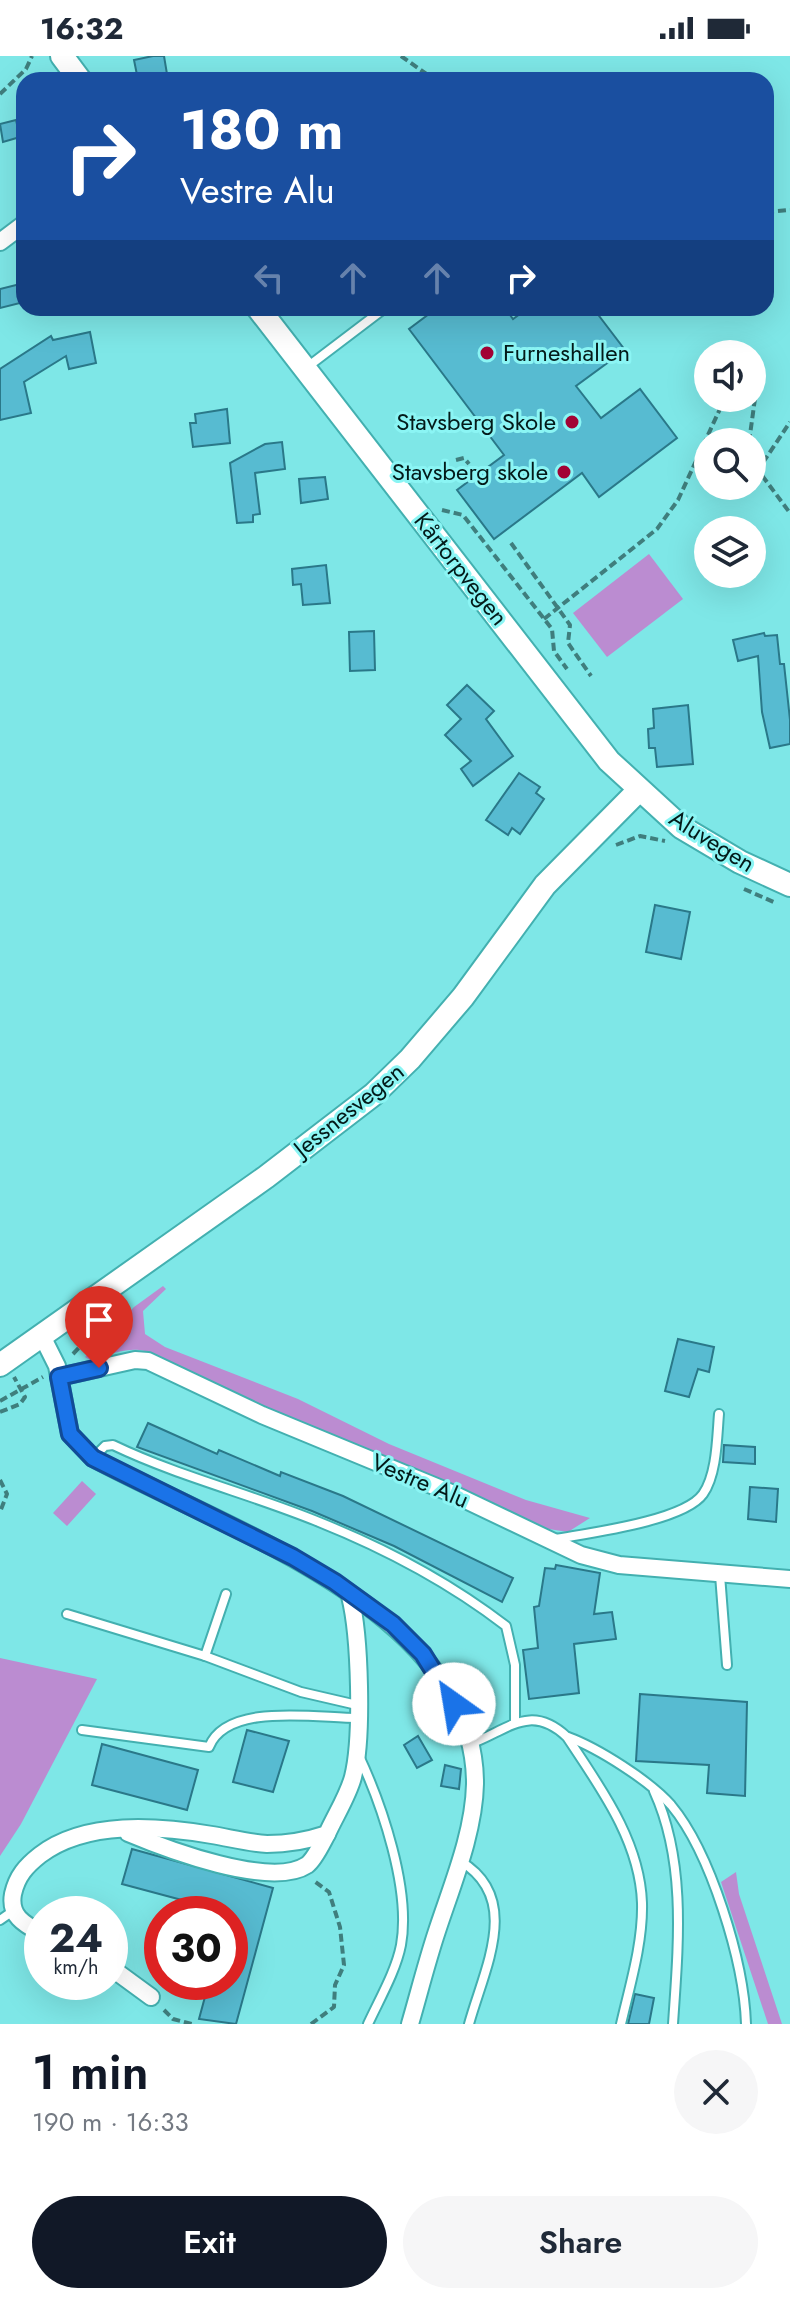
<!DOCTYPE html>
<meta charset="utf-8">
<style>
body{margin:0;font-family:Jost,sans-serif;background:#f6f6f7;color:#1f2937;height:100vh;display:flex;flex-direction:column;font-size:30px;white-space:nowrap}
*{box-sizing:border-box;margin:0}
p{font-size:26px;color:#747a83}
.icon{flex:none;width:44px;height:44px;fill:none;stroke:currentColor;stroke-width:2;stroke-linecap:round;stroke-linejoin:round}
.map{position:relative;height:1968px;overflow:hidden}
.drawer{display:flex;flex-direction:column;background:#fff;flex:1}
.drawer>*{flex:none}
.top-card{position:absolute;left:16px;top:16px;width:758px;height:244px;border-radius:24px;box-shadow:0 8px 32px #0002;background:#1a4fa0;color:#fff;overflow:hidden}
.tools{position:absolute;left:694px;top:284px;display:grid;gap:16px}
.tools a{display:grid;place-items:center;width:72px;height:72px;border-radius:50%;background:#fff;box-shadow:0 8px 32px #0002;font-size:40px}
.speed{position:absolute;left:24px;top:1840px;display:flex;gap:16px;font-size:40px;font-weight:700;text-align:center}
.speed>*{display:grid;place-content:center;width:104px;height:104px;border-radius:50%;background:#fff;box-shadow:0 8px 32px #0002;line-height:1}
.speed small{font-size:20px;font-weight:400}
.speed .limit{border:12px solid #d22;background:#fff;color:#111}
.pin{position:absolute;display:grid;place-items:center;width:68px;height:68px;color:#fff;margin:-82px -34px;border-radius:50% 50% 50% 0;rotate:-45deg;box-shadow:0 0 8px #0007}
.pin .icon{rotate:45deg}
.me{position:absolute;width:88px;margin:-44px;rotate:328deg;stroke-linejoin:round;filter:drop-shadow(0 0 6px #0008)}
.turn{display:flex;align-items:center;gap:28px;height:168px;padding:0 32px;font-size:36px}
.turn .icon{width:104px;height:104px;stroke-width:2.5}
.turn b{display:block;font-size:56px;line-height:68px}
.lanes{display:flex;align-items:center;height:76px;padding:0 32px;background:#0003;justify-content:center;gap:40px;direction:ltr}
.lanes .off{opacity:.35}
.round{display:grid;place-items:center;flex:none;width:84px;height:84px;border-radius:42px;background:#f6f6f7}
.overview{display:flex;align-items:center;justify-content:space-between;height:136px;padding:0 32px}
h1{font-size:48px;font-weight:600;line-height:60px;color:#111827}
.action{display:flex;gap:16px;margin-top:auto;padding:16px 32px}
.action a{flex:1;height:92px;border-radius:48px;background:#111827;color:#fff;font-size:32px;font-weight:600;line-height:92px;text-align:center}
.action a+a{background:#f6f6f7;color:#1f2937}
.status{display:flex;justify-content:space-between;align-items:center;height:56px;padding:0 40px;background:#fff;direction:ltr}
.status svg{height:22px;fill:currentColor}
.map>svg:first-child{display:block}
.green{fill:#bb8cd1}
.building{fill:#57bbd1;stroke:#2a7889;stroke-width:2}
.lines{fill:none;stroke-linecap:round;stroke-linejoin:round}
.lane-casing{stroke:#43b0b0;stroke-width:12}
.street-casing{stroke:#43b0b0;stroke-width:20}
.secondary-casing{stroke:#43b0b0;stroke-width:26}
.path{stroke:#3f7e7d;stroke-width:4;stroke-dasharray:8 4;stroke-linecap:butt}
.lane{stroke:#fff;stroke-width:8}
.street{stroke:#fff;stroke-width:16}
.secondary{stroke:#fff;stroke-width:22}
.route-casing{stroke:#114b97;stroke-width:20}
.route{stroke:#1a73e8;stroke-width:14}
.poi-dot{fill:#a20335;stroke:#8bf5f4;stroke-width:3}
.labels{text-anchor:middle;stroke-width:6;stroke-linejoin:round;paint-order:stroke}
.poi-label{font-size:24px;fill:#031a19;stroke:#8bf5f4;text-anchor:end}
.street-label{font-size:24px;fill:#031a19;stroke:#8bf5f4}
</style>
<div class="status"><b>16:32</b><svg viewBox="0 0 49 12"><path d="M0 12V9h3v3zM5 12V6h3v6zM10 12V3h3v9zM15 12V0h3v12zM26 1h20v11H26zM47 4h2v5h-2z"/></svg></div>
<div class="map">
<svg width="790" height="1968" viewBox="0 0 790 1968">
<rect width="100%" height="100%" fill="#7ee7e7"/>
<!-- green -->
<g class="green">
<polygon points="649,498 683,543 607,601 573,557"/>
<path d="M 163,1230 L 166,1233 L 143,1255 L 145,1278 L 165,1291 L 298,1343 L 389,1388 L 526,1444 L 590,1462 L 568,1476 L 536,1471 L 185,1315 C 142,1289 138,1289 90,1304 L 85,1301 L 134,1251 Z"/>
<polygon points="82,1425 96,1438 67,1470 53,1457"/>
<polygon points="0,1602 97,1623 21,1768 0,1800"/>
<polygon points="736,1816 739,1838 782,1968 768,1968 721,1826"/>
</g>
<!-- building -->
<g class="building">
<polygon points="153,0 164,0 168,24 138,24 134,4"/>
<polygon points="16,64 20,81 3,86 0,68"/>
<polygon points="24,227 24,246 0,252 0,233"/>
<polygon points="437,252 505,252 513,263 528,252 593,252 625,294 576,330 601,362 640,333 677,382 599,441 582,417 494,483 457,434 504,399 409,273"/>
<polygon points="90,276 96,307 69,313 66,300 24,326 31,357 0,364 0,313 51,280 53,284"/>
<polygon points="227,353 230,387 193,391 190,367 196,367 195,358"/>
<polygon points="282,386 285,413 255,417 260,458 253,459 253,466 237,467 230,407 265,388"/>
<polygon points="325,421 328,443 301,447 299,423"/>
<polygon points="326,509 330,547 303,549 301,528 293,529 292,513"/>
<polygon points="374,575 375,614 350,615 349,576"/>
<polygon points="764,577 765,580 777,579 780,608 784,608 790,664 790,688 770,692 762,656 758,600 738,605 733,584"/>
<polygon points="467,629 494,655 486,663 513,700 473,730 461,713 471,705 445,679 461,663 447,649"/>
<polygon points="688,649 693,708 657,711 655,692 649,692 648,673 654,672 653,653"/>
<polygon points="519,717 540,731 536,737 544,743 520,778 512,772 508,779 486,764"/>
<polygon points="655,849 690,856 681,903 646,896"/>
<polygon points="678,1283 714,1291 709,1316 698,1313 689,1341 665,1335"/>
<polygon points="148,1367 217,1398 219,1394 280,1420 281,1416 343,1440 513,1522 502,1546 394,1490 312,1455 137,1391"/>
<polygon points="724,1389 755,1391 755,1408 723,1406"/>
<polygon points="750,1431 778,1433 776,1466 748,1463"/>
<polygon points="556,1509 600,1517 594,1558 612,1556 616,1583 574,1588 579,1637 529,1643 523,1594 538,1592 534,1551 539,1550 545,1512 555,1513"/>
<polygon points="640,1638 747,1646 745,1740 707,1737 709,1709 636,1705"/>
<polygon points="444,1653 453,1670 439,1678 430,1661"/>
<polygon points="247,1674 289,1685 273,1736 233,1726"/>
<polygon points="418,1680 432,1704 417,1712 404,1689"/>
<polygon points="102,1688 198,1714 187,1754 92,1729"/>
<polygon points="445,1709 461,1713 459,1733 441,1730"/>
<polygon points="132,1793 273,1832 236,1968 199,1963 209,1926 230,1926 230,1858 206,1858 208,1851 122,1828"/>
<polygon points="635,1938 654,1942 649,1968 628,1968"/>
</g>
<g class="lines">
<defs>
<g id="lane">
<polyline points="306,312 385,252"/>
<path d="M 93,1402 L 105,1390 L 113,1389 C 180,1421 251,1438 319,1466 C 384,1492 450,1527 506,1570 L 515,1609 L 515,1666"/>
<path d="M 556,1483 C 589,1477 684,1465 703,1438 C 717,1418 717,1381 719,1358"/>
<polyline points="720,1519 727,1609"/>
<polyline points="67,1558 205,1600 301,1636 357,1649"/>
<polyline points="205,1600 226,1538"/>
<path d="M 82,1674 L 209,1691 C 227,1646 316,1662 357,1662"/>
<path d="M 568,1681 C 598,1692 650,1725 671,1749 C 711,1797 744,1906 746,1968"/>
<path d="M 470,1688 C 507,1675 530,1646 567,1681 C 600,1731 640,1785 642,1847 C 643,1887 630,1929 621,1968"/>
<path d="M 359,1700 C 382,1749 411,1834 401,1889 C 396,1915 379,1944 368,1968"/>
<path d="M 654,1735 C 687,1807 678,1892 673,1968"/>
<path d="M 460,1805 C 523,1842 484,1913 469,1968"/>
<polyline points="0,1864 13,1855"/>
</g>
<g id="street">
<polyline points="0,186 24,168"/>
<path d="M 42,1280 L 57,1310 L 70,1378 L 93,1402 C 219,1471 476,1553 475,1728 C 474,1777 452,1829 437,1875 C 427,1905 419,1937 410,1968"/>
<polyline points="59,1321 135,1304 148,1305 262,1359 451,1437 581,1499 619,1509 790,1523"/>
<path d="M 128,1777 C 166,1793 271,1833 307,1809 C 315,1803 322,1787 327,1778"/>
<path d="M 42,1878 C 24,1868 9,1860 13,1838 C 17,1820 26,1810 40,1799 C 86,1764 158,1770 212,1779 C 230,1782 249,1787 267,1788 C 289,1788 306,1785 327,1778 C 335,1760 348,1740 353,1721 C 363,1681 360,1580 350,1540"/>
<polyline points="110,1911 151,1941"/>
</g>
<g id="secondary">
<polyline points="62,0 80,24"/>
<polyline points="258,252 609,705 681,771 740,806 790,829"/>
<polyline points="0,1309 266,1121 374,1038 410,1003 463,941 545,829 638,735"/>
</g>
</defs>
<!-- lane casing -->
<use href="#lane" class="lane-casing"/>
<!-- street casing -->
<use href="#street" class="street-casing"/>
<!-- secondary casing -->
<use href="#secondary" class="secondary-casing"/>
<!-- path -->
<g class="path">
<polyline points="401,0 435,24"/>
<polyline points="0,38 26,13 32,0"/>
<polyline points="766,156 790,154"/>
<polyline points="749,386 758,321 752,314"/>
<polyline points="456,404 464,402 469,408"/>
<polyline points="752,410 762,408 790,366"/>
<polyline points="755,410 790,457"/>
<polyline points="442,454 463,459 552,573 554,595 567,613"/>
<polyline points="511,487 570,569 568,587 591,620"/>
<polyline points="544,563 657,473 678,444 725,342"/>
<polyline points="616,789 640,780 665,785"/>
<polyline points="744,833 776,847"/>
<polyline points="73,1298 110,1259"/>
<polyline points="0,1345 43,1321"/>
<polyline points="0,1356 20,1348 25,1341 14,1321"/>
<polyline points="0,1424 7,1438 0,1456"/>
<polyline points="164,1954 173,1963 192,1968"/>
<polyline points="311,1968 334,1951 335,1929 344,1909 340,1871 329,1836 314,1825"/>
</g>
<!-- lane -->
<use href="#lane" class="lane"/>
<!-- street -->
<use href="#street" class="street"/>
<!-- secondary -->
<use href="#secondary" class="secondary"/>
</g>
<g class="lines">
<defs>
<polyline id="route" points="99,1312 59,1321 70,1378 93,1402 293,1501 335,1526 393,1568 423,1598 454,1648"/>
</defs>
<!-- route casing -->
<use href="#route" class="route-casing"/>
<!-- route -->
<use href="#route" class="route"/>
</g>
<!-- markers -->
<g class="poi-dot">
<circle cx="487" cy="297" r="8"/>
<circle cx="572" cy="366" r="8"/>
<circle cx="564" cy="416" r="8"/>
</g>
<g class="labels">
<!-- poi labels -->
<g class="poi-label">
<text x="503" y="305" text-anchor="start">Furneshallen</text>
<text x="556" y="374">Stavsberg Skole</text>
<text x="548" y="424">Stavsberg skole</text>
</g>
<!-- street labels -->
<g class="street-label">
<text transform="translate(461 513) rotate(52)" y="8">Kårtorpvegen</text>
<text transform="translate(712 785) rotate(32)" y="8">Aluvegen</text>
<text transform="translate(349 1054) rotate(-39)" y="8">Jessnesvegen</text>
<text transform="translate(420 1425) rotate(23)" y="8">Vestre Alu</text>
</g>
</g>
</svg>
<div class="tools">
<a><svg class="icon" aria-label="sound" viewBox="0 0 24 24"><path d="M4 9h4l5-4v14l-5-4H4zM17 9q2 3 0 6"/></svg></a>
<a><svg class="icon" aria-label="search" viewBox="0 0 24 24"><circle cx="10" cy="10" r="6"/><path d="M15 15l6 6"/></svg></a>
<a><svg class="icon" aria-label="layers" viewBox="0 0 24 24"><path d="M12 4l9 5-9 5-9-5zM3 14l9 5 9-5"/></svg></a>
</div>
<div class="speed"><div>24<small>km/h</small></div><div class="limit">30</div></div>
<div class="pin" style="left:99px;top:1312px;background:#d93025"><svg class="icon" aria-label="arrive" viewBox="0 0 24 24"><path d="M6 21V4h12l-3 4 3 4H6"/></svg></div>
<svg class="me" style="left:454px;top:1648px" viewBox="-20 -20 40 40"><circle r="19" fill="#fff"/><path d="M0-13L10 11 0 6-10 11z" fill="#1a73e8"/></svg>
<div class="top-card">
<div class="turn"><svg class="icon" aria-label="right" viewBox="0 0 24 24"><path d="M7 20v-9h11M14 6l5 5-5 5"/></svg><div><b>180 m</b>Vestre Alu</div></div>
<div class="lanes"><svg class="icon off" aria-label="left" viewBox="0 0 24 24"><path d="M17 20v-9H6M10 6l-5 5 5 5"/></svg><svg class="icon off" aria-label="ahead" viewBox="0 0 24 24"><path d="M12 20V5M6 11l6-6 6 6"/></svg><svg class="icon off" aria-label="ahead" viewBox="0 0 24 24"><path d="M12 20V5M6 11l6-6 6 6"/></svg><svg class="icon" aria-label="right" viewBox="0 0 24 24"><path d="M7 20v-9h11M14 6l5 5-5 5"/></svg></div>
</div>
</div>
<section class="drawer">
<div class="overview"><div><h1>1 min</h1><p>190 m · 16:33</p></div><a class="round"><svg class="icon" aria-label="close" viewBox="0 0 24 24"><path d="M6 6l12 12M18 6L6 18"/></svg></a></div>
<div class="action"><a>Exit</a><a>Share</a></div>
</section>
